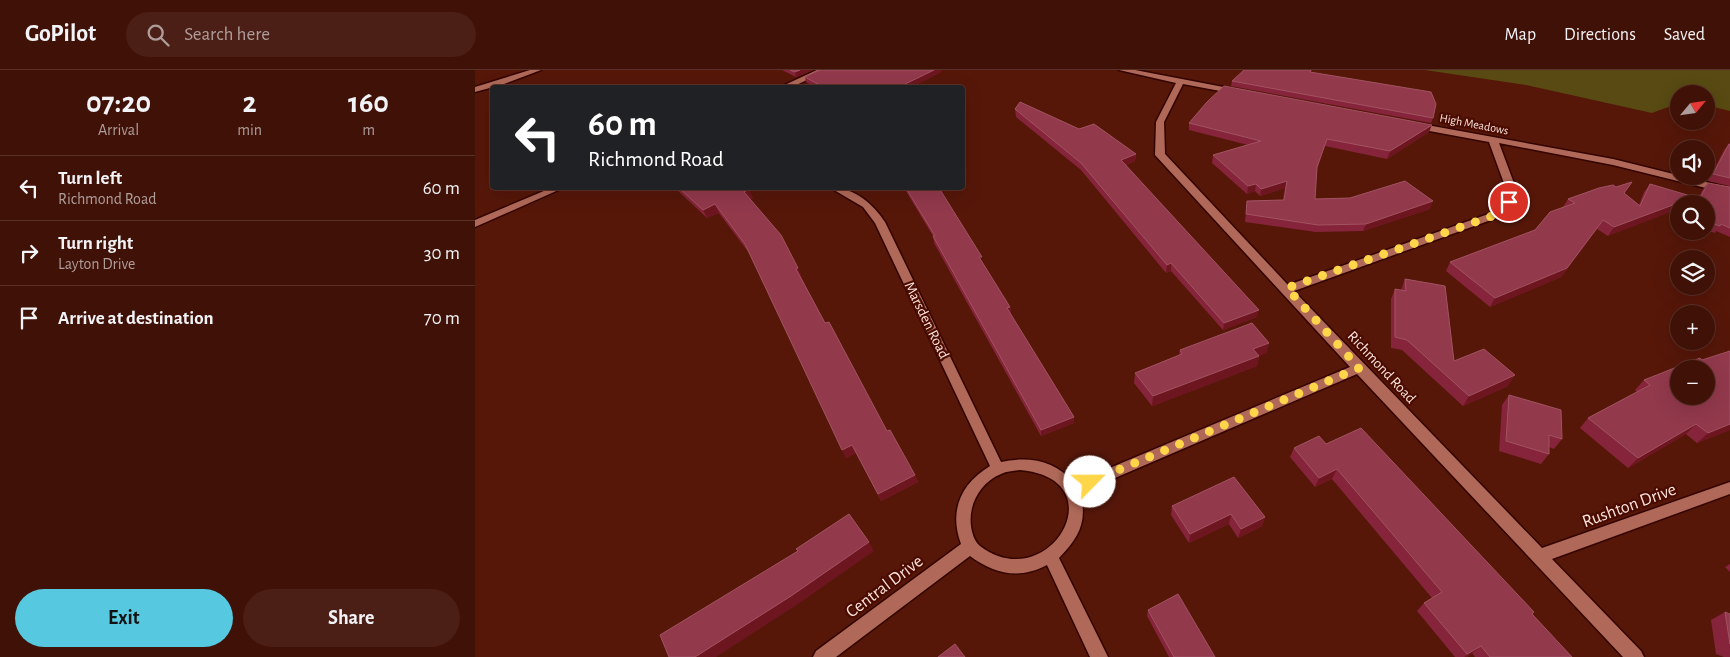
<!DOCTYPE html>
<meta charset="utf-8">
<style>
body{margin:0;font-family:"Alegreya Sans",sans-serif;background:#4b1f15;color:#f1f3f6;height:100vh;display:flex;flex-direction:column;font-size:19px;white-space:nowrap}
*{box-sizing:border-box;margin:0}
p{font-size:16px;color:#ae9d9b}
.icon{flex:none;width:28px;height:28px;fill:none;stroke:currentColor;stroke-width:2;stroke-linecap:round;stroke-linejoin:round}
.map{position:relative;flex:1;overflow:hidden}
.details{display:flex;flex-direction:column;background:#401107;width:475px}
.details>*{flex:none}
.top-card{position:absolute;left:15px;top:15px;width:475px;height:105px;border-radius:5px;box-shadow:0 5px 20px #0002,0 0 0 1px #593128;background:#202124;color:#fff;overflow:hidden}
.needle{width:32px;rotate:61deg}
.fabs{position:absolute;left:1195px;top:15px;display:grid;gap:10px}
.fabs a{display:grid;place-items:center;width:45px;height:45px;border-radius:50%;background:#401107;box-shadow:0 5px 20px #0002,0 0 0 1px #593128;font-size:25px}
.pin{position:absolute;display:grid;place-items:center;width:42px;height:42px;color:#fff;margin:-21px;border:2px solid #fff;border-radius:50%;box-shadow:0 1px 5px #0007}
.me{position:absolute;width:55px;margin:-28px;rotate:67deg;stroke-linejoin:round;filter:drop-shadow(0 0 4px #0008)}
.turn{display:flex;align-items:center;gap:18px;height:105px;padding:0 15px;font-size:22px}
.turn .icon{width:65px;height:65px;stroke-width:2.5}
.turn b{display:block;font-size:35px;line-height:42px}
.eta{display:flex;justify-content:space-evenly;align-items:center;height:85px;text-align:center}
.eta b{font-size:30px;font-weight:600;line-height:35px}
.action{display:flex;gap:10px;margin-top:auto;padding:10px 15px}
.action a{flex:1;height:58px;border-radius:30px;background:#56c9e1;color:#111;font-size:20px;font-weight:600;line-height:58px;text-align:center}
.action a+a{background:#4b1f15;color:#f1f3f6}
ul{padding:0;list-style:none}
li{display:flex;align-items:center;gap:15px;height:65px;padding:0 15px;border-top:1px solid #593128}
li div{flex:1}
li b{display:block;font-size:19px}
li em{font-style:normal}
header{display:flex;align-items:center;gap:30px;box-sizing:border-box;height:70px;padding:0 25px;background:#401107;border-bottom:1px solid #593128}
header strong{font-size:24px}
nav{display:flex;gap:28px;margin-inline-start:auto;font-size:18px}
.search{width:350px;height:45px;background:#4b1f15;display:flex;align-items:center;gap:12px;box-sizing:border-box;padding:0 18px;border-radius:28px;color:#ae9d9b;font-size:19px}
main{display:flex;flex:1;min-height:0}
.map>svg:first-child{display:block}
.green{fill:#584a12}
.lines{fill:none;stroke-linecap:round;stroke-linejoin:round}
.minor-casing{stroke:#330400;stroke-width:3}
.minor{fill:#b06958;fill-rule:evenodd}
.wall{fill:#85243a}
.shaded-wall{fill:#6d161f}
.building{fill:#92394c;stroke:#a25362;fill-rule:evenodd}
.route{stroke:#ffd54a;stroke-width:9;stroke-dasharray:0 16.2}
.labels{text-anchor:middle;stroke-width:4.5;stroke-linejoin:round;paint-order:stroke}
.far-street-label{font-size:12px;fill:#fbe2dc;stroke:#4a0b00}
.street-label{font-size:15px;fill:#fbe2dc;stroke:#4a0b00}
.near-street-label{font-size:18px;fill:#fbe2dc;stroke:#4a0b00}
</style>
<header>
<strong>GoPilot</strong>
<div class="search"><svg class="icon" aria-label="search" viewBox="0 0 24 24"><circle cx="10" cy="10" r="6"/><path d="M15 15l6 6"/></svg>Search here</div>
<nav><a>Map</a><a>Directions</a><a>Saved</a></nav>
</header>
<main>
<section class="details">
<div class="eta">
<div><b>07:20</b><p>Arrival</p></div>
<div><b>2</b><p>min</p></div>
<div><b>160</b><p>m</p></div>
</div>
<ul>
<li><svg class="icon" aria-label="left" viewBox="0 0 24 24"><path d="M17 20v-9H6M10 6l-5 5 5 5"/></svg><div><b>Turn left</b><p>Richmond Road</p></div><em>60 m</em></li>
<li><svg class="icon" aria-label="right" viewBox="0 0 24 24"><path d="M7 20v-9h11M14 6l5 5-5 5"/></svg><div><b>Turn right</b><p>Layton Drive</p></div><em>30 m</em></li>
<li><svg class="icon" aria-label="arrive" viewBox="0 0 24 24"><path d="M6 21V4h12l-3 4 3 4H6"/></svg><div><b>Arrive at destination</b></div><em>70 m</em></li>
</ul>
<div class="action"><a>Exit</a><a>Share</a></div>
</section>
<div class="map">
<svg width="1255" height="587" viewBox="0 0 1255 587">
<rect width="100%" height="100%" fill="#561709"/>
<!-- green -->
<polygon class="green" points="950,0 1255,0 1255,41 1231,35 1231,24 1204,24 1204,33 1177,43 1051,15"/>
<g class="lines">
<defs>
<g id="minor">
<polygon points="55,0 66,0 29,14 31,18 22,16 0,22 0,17"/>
<polygon points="342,0 353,0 315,18 303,18"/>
<path d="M 644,0 L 660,0 L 764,20 L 765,22 L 761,24 L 708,14 L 689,52 L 690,84 L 813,215 L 1019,142 L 1029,131 L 1030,116 L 1014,72 L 938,58 L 937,56 L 941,53 L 1138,89 L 1255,118 L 1255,124 L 1138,95 L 1024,73 L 1040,116 L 1039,132 L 1027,146 L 819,221 L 1067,478 L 1255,412 L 1255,424 L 1077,489 L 1166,581 L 1169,587 L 1148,587 L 882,304 L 605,423 C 613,451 604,468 584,488 L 633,587 L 615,587 L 572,495 C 544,510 519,504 495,486 L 361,587 L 338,587 L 341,581 L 486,474 C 474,442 485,414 515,396 L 400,153 L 388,137 L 359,120 L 358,118 C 380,118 398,134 410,152 L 526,392 C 554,386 580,390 599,413 L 875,297 L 680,85 L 681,52 L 701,13 ZM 545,400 C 644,409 573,528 505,476 C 499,471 497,463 496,456 C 493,434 506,412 526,404 C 532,401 539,401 545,400 Z"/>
<polygon points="76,118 88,118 0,157 0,150"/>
</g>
</defs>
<!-- minor casing -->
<use href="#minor" class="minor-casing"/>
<!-- minor -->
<use href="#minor" class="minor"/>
</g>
<!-- wall -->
<g class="wall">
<polygon points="307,0 338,0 321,7"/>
<polygon points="345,0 466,0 466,2 434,18 341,18 331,12 330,7"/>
<polygon points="835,2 958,48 956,53 756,16 757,11"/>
<polygon points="540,39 604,59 661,84 660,91 651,95 782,247 748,260 696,201 691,203 606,100 541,47"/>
<polygon points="714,53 954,62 912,89 850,76 842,99 840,129 955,139 888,161 841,162 770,152 772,131 808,130 810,118 785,126 780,121 772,124 737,93 738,85 773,75 714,60"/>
<polygon points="1254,74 1255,74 1255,116 1233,111 1249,80"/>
<polygon points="1233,113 1255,117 1255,167 1241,161 1240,163 1231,160 1231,134 1220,134 1228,119"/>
<polygon points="1175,114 1219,127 1214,134 1204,134 1133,166 1122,159 1086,207 1015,237 971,201 975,192 1060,160 1088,137 1093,129 1141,117 1164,135 1169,122"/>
<polygon points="200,118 272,118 278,128 275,129 327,207 326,207 350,253 412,361 440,405 443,412 406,431 381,383 371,388 274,183 244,143 232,148"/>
<polygon points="429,118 464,118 507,193 535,237 536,243 535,243 599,347 599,353 566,366 459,173 458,166"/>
<polygon points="930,209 979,291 1033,316 988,336 927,280 916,278 916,229 920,219 926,220"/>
<polygon points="794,273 791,283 784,286 782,296 677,336 659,313 660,303 704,285 705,280"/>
<polygon points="1255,281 1255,360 1222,373 1211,364 1153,398 1105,358 1113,348 1162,322 1160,320 1169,310"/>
<polygon points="1034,325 1087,369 1079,379 1074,377 1074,384 1066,394 1024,381 1027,335"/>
<polygon points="851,374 1057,544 1097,587 1000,587 997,583 992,587 980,587 942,541 949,533 957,528 857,409 840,417 815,387 819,378"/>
<polygon points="697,436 790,447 787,456 763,468 754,454 714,473 696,445"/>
<polygon points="1255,494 1255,502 1250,497"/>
<polygon points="673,540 740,587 694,587 672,546"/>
<polygon points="1250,542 1255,544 1255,587 1249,587 1241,584 1236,550"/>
</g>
<!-- shaded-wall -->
<g class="shaded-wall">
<polygon points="325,0 338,0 321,7 320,2"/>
<polygon points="459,0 466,0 466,2 434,18 422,18"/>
<polygon points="957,55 954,62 912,89 915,81"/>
<polygon points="661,84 660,91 645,97 646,90"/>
<polygon points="812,111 810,118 785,126 786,119"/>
<polygon points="781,114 780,121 772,124 773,116"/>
<polygon points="274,119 278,128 272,130 269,122"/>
<polygon points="1219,127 1214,134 1204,134 1204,139 1133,166 1139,157"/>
<polygon points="958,131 955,139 888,161 891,154"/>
<polygon points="240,134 244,143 232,148 228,140"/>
<polygon points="1128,150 1086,207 1015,237 1020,228"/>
<polygon points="696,193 696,201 691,203 692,195"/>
<polygon points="323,198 327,207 325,208 321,199"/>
<polygon points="535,237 536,243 533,244 532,238"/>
<polygon points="784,240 782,247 748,260 749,253"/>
<polygon points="794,273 791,283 784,286 782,296 677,336 678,326 778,279"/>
<polygon points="1040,305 1033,316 988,336 994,326"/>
<polygon points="599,347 599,353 566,366 566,360"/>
<polygon points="1221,354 1211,364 1153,398 1163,388"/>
<polygon points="1255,354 1255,360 1222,373 1233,363"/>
<polygon points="377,375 381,383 371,388 367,380"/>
<polygon points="862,399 857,409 840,417 844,408"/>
<polygon points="440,405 443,412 406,431 403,424"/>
<polygon points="756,444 754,454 714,473 715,464"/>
<polygon points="790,447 787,456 763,468 766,459"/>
<polygon points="394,472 399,481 323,534 241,587 220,587"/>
<polygon points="1006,576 997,583 992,587 989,587"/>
</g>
<!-- building -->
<g class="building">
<polygon points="315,0 325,0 320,2"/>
<polygon points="345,0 459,0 422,18 350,18 330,7"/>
<polygon points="769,0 836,0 835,2 956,22 961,34 958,48 757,11"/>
<polygon points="749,16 957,55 915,81 852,69 842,97 840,129 875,128 930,111 958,131 891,154 843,155 771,144 772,131 809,130 812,111 786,119 781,114 773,116 738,85 786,71 714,53 732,32"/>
<polygon points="545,32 604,59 619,54 661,84 646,90 784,240 749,253 696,193 692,195 606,93 540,39"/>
<polygon points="1254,74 1255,74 1255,108 1238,104"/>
<polygon points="1157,112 1149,123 1165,136 1175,114 1219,127 1139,157 1128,150 1092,198 1020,228 975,192 1060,160 1075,142 1100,133 1093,129 1124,118 1138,115 1141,117"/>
<polygon points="1233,113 1255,117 1255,158 1246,154 1245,156 1231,152 1231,134 1222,134"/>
<polygon points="204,118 272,118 274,119 269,122 306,165 323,198 321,199 350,253 354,252 412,361 415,360 440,405 403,424 377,375 367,380 270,174 240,134 228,140"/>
<polygon points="431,118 464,118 507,187 504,187 535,237 532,238 599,347 566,360 458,166 460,166"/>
<polygon points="930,209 970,216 979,291 1009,279 1040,305 994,326 932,270 920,267 920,219 931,221"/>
<polygon points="777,253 794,273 778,279 784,286 678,326 660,303 707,284 705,280"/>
<path d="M 1255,281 L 1255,354 L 1233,363 L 1221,354 L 1163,388 L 1113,348 L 1175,315 L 1169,310 L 1225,288 L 1227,290 ZM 1204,299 L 1231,299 L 1231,326 L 1204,326 Z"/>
<polygon points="1034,325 1086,340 1087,369 1074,365 1074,384 1031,371"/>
<polygon points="886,358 1059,542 1057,544 1097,587 1015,587 1006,576 992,584 949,533 967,522 862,399 844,408 819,378 844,366 851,374"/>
<polygon points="759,407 790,447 766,459 756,444 715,464 697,436"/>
<polygon points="374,444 394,472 316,526 220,587 194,587 185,565 323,481 321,479"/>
<polygon points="703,524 740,587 699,587 673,540"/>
<polygon points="1250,542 1255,544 1255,574"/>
<polygon points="480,574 490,587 463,587"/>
</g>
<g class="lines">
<!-- route -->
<polyline class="route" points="615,412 884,298 812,218 1023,144 1034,132"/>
</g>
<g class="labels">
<!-- far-street labels -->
<g class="far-street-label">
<text transform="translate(999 54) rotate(11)" y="4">High Meadows</text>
</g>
<!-- street labels -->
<g class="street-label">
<text transform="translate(452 250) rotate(64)" y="5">Marsden Road</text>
<text transform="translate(907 297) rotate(47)" y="5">Richmond Road</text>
</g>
<!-- near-street labels -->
<g class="near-street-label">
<text transform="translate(1154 435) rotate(-20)" y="6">Rushton Drive</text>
<text transform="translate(409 516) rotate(-37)" y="6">Central Drive</text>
</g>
</g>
</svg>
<div class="fabs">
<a><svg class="needle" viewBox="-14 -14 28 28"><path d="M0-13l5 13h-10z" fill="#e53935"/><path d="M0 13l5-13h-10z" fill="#ae9d9b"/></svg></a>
<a><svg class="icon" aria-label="sound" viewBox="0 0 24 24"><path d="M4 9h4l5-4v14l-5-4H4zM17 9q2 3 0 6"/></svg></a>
<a><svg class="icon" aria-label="search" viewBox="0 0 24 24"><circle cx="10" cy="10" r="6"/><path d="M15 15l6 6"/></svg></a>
<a><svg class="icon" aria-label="layers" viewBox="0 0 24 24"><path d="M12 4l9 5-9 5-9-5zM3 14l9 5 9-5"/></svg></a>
<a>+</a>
<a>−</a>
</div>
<div class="pin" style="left:1034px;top:132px;background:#d93025"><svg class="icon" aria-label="arrive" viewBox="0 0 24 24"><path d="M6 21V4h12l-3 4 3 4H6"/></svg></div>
<svg class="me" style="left:615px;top:412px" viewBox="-20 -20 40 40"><circle r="19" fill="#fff"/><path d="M0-13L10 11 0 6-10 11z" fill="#ffd54a"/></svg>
<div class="top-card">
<div class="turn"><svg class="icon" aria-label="left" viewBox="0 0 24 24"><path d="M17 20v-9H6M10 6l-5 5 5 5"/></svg><div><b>60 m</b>Richmond Road</div></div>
</div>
</div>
</main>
